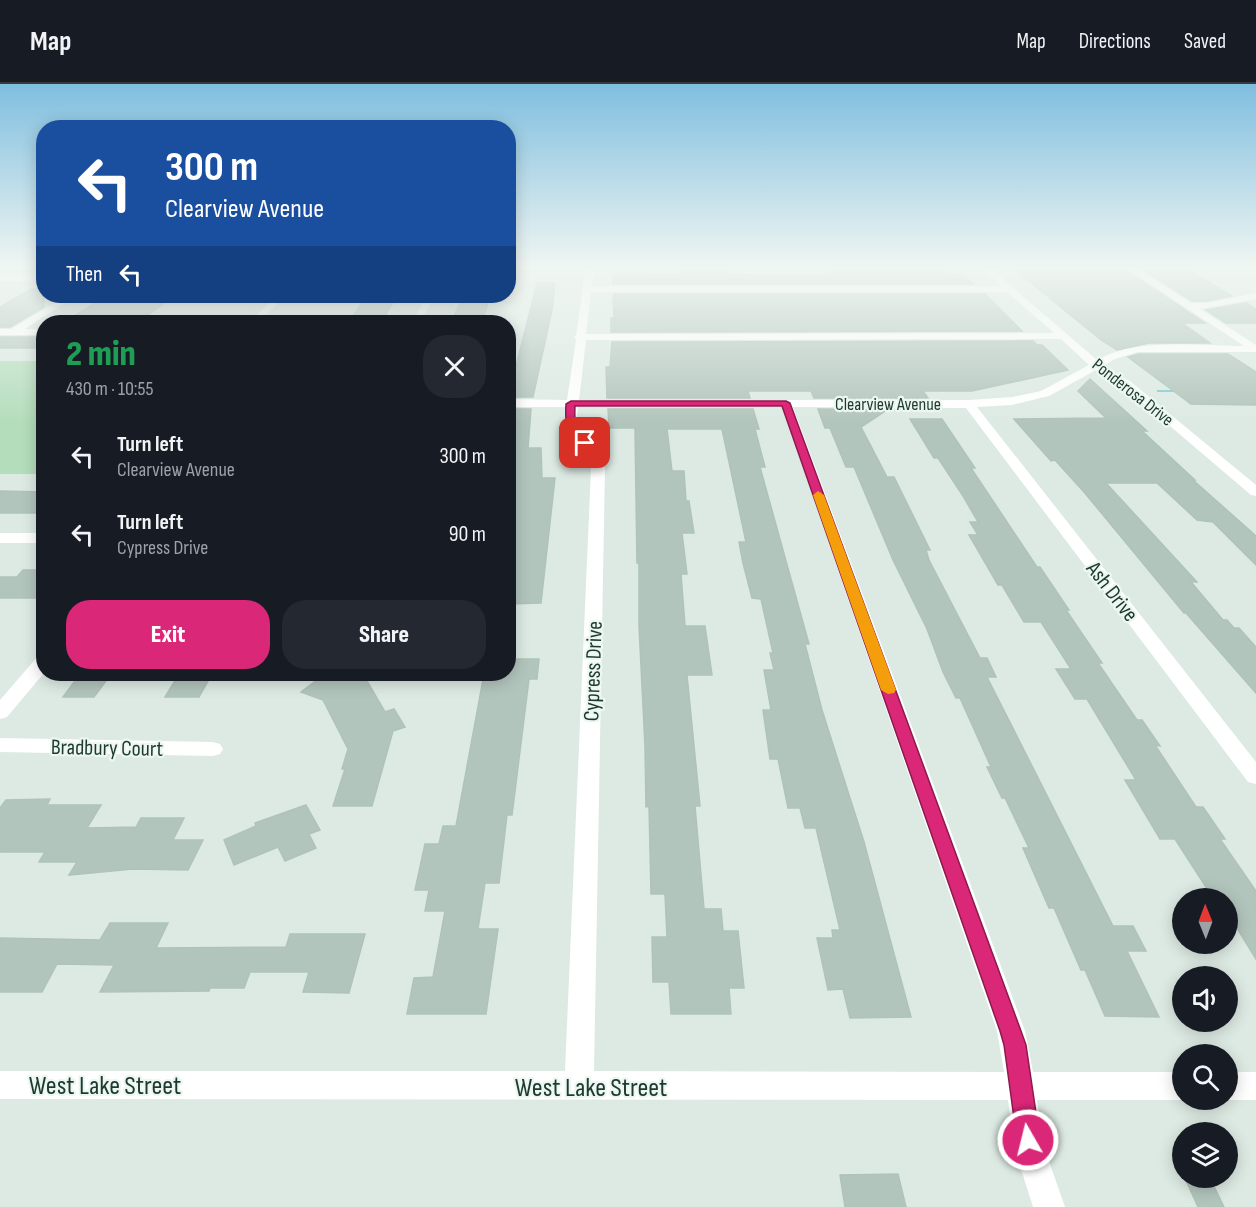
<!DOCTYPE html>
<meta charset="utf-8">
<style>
body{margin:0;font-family:"Sofia Sans Condensed",sans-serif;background:#242831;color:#f1f3f6;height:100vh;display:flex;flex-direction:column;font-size:22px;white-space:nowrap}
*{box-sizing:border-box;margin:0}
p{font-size:20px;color:#9ea1a6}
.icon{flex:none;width:33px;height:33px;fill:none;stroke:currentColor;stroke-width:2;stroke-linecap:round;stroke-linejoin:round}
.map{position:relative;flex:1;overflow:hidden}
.side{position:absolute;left:36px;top:231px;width:480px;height:366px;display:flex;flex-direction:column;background:#171b24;border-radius:24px;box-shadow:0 3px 15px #0003}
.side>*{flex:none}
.hud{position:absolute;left:36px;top:36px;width:480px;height:183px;border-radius:24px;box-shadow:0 3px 15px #0003;background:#1a4fa0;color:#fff;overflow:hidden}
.needle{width:39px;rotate:359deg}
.tools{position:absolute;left:1172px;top:804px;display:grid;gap:12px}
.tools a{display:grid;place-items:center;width:66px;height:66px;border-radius:50%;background:#171b24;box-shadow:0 3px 15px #0003;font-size:30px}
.pin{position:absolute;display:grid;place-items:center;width:51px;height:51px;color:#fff;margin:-26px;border-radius:12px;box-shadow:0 3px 9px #0006}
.me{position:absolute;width:66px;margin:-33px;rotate:352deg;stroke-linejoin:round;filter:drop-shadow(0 0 4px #0008)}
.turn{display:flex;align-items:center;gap:21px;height:126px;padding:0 30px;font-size:27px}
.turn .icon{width:78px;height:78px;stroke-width:2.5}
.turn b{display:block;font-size:42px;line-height:51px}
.then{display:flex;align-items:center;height:57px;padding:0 30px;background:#0003;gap:12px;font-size:22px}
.round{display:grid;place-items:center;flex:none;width:63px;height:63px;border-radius:24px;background:#242831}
.overview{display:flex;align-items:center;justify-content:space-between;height:102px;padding:0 30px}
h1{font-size:36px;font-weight:800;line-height:45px;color:#1e9e55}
.button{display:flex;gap:12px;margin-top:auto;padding:12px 30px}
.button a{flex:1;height:69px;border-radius:24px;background:#db2777;color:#fff;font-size:24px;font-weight:800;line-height:69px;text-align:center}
.button a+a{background:#242831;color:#f1f3f6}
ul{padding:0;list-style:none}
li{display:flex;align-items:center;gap:18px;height:78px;padding:0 30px}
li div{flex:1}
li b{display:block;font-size:22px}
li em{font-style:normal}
header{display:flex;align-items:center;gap:36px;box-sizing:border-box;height:84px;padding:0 30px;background:#171b24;border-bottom:2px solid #363941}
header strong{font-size:28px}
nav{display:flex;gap:33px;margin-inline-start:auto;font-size:21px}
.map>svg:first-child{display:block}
.green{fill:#b4ddbc}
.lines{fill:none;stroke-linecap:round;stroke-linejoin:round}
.stream{fill:#82cdd2;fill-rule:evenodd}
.building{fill:#b2c5bc;stroke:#afc3b9;stroke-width:1.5}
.minor{fill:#fff;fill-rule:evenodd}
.route{fill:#db2777;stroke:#8e194d;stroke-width:1.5}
.slow{fill:#f59e0b}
.labels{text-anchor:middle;stroke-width:4.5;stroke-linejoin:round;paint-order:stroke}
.far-street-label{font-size:18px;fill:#1e3a30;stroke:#edf7f1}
.street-label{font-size:22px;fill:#1e3a30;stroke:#edf7f1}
.near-street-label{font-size:27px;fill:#1e3a30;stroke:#edf7f1}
</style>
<header>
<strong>Map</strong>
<nav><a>Map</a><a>Directions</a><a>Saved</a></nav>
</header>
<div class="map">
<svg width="1256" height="1123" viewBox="0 0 1256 1123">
<rect width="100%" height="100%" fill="#ddeae3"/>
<!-- green -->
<rect class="green" x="0" y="277" width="43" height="113"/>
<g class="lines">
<!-- stream -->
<polygon class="stream" points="1157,306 1182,306 1184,307 1182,308 1157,308"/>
</g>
<!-- building -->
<g class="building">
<polygon points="1121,183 1205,239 1182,239 1210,259 1149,259 1117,266 1101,256 1014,185"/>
<polygon points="1139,183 1180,183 1191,187 1232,212 1207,217 1192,217"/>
<polygon points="681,184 725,184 727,189 749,191 832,191 826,185 943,185 948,190 963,190 973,200 613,200 612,189 682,190"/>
<polygon points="537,199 555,199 552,226 533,313 513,313 515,306 510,306"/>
<polygon points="31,205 44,205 44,223 10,243 0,243 0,223"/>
<polygon points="615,210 985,210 1022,247 611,248 611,234 614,234 613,212"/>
<polygon points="106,212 174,212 140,237 66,237"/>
<polygon points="367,212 397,212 385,232 353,232"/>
<polygon points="463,213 490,213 483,235 479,238 451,238"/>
<polygon points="1246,219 1256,225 1256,239 1226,239 1206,226"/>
<polygon points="0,253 44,253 44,259 35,264 0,264"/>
<polygon points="1033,257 1037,261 1042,261 1068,286 972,307 923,307 928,314 814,314 811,307 748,307 750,314 607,314 606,283 610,283 612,258"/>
<polygon points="1138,270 1228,270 1256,288 1256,321 1191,320 1128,273"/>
<polygon points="1090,295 1147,347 1142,347 1195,396 1193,396 1256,452 1256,481 1213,438 1197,436 1157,399 1106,399 1197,498 1191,498 1223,536 1227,536 1234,544 1239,544 1256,563 1256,609 1186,529 1184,529 1084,408 1055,376 1051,377 1014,335 1106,334 1078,307"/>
<polygon points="511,325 531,325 528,364 541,364 542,394 555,394 541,519 508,520 508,424 512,424 512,416 508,416 508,341"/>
<polygon points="608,325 753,325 759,345 755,345 765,383 760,383 809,560 805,560 822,626 864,758 911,933 850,934 843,905 828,906 817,854 833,854 832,846 840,846 816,744 805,744 800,724 788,724 778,675 770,675 763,626 771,626 764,586 774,586 770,569 773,569 761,515 752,514 743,479 739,458 746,458 722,345 667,345 672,387 684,387 686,417 689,417 694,449 682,449 687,490 681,490 685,542 705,542 712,591 687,591 700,722 695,722 704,825 721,825 723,847 738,847 744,904 729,904 731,930 671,930 669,898 653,898 652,853 667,853 665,810 651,810 649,722 646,723 645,662 639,542 639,479 637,479 635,344 609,344"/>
<polygon points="818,325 887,326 861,343 887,393 894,393 930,466 926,466 929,476 980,574 987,574 996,593 987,593 1113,842 1133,842 1146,867 1127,867 1159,933 1105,932 1085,886 1081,886 1054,824 1049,824 1023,764 1029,764 1005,714 1002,714 987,683 991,683 960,614 956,614 943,588 927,545 893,476 854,383 846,383 830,344 825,344"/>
<polygon points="910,335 942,335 975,384 971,384 1037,483 1040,483 1069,526 1066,526 1102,579 1098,579 1137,636 1142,636 1160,662 1155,661 1196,723 1203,723 1225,755 1220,755 1256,807 1256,875 1227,828 1227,814 1213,814 1175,755 1160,755 1125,696 1136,696 1087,615 1075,615 1056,585 1071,585 1041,538 1024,538 1002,501 998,501 969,451 978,451 970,438 978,438 963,412 938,374 934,374"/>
<polygon points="0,407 44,408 44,429 0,429"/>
<polygon points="23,486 44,486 44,514 0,514 0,493 17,493"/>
<polygon points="508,575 539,575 537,595 529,595 512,731 507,731 499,799 485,799 478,845 498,845 486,930 407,930 414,894 433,893 445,827 425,827 429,806 415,806 425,760 439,760 443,742 456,742 484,590 508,590"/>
<polygon points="80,590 111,590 94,613 63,613"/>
<polygon points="179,590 212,590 199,613 165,613"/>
<polygon points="325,590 363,590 385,628 394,625 405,643 393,647 372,722 333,722 345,685 342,685 348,665 323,616 301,608"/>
<polygon points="50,715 47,721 101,721 87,744 136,743 141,734 184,734 173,756 203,756 188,786 133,785 69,791 77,778 39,778 45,768 0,768 0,724 6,716"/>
<polygon points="306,721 320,746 309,750 316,764 285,777 278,763 234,781 224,756 256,742 255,739"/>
<polygon points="110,839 168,839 156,864 286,863 290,850 365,850 349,909 303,908 309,888 250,888 244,904 210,904 209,907 100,908 114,881 57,880 42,908 0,908 0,854 100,856"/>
<polygon points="898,1090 906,1123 845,1123 840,1091"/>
<polygon points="1185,1094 1210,1094 1224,1123 1198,1123"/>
</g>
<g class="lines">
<!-- minor -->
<g class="minor">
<path d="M 586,182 L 594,182 L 592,202 L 1001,202 L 979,182 L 988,182 L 1097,276 C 1139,253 1197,262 1244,262 L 1123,182 L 1133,182 L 1191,219 L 1207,219 L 1256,209 L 1256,215 L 1200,225 L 1256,261 L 1256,268 L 1138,268 L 1115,275 L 1103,282 L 1131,298 L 1256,401 L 1256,412 L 1251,411 L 1123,302 L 1096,286 L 1049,312 L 1012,321 L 977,323 L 1256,678 L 1256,700 L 1248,698 L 966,324 L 793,323 L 1025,947 L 1033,988 L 1182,988 L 1182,1016 L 1037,1016 L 1044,1063 L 1065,1123 L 1033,1123 L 1014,1063 L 1008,1016 L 0,1015 L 0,987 L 565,987 L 591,384 L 564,340 L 566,323 L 508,323 L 508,315 L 567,316 L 576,255 L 574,253 L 576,251 ZM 591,208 L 1007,208 L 1054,249 L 586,250 ZM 1061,255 L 1089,281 L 1041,307 L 1012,313 L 969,316 L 579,316 L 586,256 ZM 578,323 L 782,323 L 997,947 L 1004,988 L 594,987 L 605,384 L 576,340 Z"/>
<rect x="0" y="191" width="44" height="6"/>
<polygon points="66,212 75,212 25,245 44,245 44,251 0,251 0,245 11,245"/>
<polygon points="276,212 285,212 259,238 250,238"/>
<polygon points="427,212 435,212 420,238 412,238"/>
<rect x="0" y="449" width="44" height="10"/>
<polygon points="44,571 44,589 7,633 0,635 0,616 38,572"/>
<polygon points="0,654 213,658 220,660 223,665 220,670 213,672 0,668"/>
<polygon points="1227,988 1256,988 1256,1016 1226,1016"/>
</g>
</g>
<!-- sky -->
<linearGradient id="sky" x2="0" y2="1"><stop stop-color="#7fbedf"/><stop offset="0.54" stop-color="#f0f6f2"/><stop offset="1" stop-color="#f0f6f2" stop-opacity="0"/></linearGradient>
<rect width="1256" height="339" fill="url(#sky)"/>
<!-- route -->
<path class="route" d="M 786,317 L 790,319 L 1021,947 L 1026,961 L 1040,1056 L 1036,1064 L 1028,1068 L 1020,1064 L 1017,1056 L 1004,961 L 1000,947 L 782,322 L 575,322 C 574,344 575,344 589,359 L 585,362 C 565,354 565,338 566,320 L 571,317 Z"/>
<!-- slow -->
<polygon class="slow" points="818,407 824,411 896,606 894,609 888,610 881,606 813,411"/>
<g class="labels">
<!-- far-street labels -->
<g class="far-street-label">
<text transform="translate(1133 308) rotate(38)" y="6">Ponderosa Drive</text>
<text x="888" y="326">Clearview Avenue</text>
</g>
<!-- street labels -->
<g class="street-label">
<text transform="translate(1113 507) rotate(52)" y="8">Ash Drive</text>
<text transform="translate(592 587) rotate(-88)" y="8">Cypress Drive</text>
<text transform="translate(107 663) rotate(1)" y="8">Bradbury Court</text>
</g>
<!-- near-street labels -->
<g class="near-street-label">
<text x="105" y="1010">West Lake Street</text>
<text x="591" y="1012">West Lake Street</text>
</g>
</g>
</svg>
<div class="tools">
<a><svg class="needle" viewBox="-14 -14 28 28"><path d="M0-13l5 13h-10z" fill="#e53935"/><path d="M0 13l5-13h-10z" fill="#9ea1a6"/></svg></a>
<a><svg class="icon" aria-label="sound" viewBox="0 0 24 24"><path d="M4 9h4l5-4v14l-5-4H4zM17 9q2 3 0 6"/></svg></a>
<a><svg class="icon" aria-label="search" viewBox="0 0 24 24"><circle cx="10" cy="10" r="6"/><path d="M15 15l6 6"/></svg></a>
<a><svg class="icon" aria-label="layers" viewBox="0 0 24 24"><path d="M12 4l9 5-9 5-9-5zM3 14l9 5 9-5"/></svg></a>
</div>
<div class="pin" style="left:585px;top:359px;background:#d93025"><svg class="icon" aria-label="arrive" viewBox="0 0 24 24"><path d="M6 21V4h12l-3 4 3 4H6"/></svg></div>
<svg class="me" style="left:1028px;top:1056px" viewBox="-20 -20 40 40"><circle r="17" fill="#db2777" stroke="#fff" stroke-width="3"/><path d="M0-11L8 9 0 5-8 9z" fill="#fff"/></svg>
<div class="hud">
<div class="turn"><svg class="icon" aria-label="left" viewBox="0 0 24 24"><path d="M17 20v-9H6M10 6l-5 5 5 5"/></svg><div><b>300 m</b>Clearview Avenue</div></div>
<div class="then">Then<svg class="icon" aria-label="left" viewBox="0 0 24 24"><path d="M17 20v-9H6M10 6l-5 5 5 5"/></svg></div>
</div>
<section class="side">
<div class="overview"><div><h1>2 min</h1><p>430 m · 10:55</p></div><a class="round"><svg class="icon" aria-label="close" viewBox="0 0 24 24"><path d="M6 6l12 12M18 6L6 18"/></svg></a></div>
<ul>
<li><svg class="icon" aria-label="left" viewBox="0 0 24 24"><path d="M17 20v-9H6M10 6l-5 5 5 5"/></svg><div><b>Turn left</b><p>Clearview Avenue</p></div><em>300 m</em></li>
<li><svg class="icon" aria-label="left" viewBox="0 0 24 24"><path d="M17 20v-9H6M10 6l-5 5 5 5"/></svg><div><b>Turn left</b><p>Cypress Drive</p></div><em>90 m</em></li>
</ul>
<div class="button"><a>Exit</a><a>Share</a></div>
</section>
</div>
